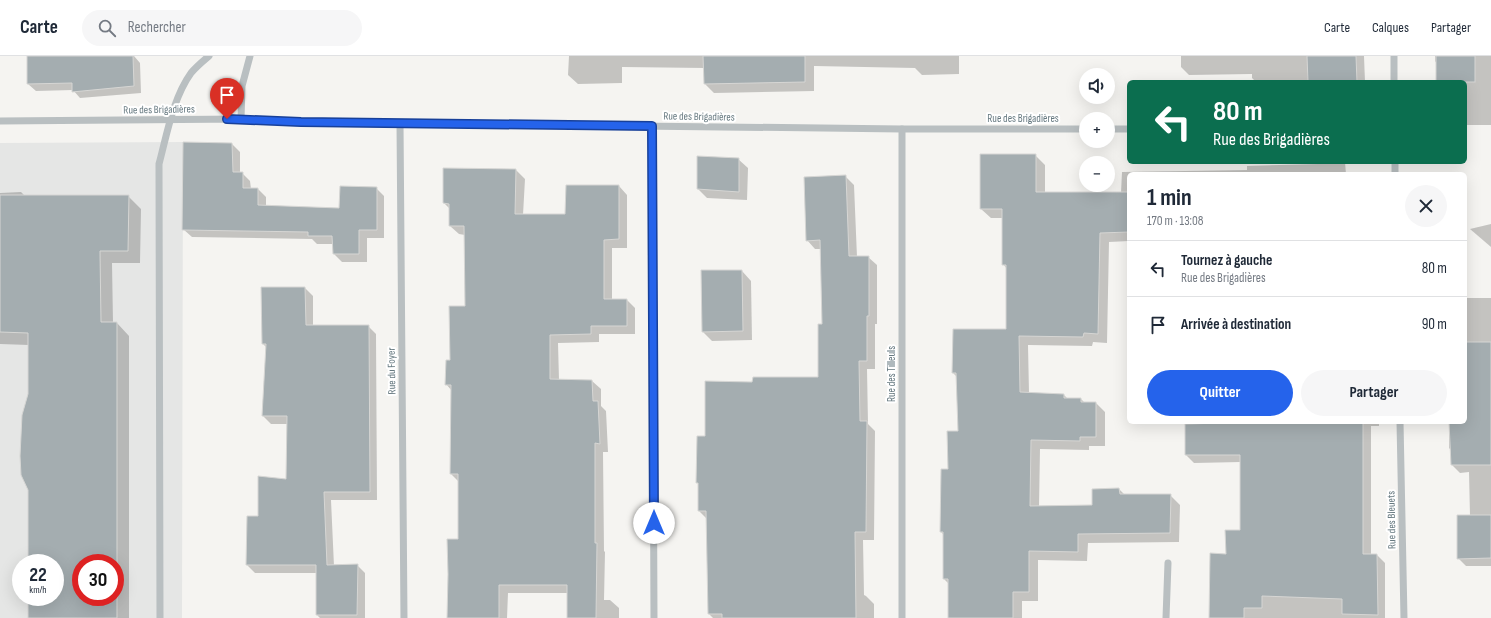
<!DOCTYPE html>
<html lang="fr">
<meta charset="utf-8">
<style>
body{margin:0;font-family:"Sofia Sans Condensed",sans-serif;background:#f6f6f7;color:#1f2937;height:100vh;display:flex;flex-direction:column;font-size:15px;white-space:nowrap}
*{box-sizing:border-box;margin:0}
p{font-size:13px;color:#747a83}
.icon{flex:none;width:22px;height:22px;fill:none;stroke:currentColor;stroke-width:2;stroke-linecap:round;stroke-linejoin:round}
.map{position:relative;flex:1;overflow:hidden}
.details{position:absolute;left:1127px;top:116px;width:340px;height:252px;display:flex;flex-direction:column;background:#fff;border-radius:6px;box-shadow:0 4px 16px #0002}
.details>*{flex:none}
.hud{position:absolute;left:1127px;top:24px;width:340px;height:84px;border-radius:6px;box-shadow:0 4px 16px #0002;background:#0b6e4f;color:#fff;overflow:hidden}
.buttons{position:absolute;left:1079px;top:12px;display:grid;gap:8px}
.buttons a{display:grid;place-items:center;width:36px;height:36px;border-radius:50%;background:#fff;box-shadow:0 4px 16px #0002;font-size:20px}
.speed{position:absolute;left:12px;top:498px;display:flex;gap:8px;font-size:20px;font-weight:700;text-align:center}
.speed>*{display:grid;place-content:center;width:52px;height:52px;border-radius:50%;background:#fff;box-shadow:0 4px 16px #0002;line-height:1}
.speed small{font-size:10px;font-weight:400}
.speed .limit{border:6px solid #d22;background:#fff;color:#111}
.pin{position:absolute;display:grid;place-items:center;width:34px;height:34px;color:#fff;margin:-41px -17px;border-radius:50% 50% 50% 0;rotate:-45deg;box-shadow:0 0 4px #0007}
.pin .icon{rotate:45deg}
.me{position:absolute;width:44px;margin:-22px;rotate:0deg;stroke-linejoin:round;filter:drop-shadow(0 0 3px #0008)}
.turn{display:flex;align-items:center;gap:14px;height:84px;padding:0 20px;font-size:18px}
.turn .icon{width:52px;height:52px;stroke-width:2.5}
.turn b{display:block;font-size:28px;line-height:34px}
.round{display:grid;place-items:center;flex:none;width:42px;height:42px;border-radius:21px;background:#f6f6f7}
.headline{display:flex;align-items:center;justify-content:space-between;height:68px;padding:0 20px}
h1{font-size:24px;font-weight:700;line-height:30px}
.cta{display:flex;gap:8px;margin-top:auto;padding:8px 20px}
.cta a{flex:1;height:46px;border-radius:24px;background:#2563eb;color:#fff;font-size:16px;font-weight:700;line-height:46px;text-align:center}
.cta a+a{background:#f6f6f7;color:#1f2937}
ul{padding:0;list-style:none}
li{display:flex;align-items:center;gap:12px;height:56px;padding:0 20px;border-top:1px solid #e0e1e3}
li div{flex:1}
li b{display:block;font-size:15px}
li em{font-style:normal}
header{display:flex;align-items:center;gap:24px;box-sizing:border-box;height:56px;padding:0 20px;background:#fff;border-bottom:1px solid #e0e1e3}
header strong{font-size:19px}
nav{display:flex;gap:22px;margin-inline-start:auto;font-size:14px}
.search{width:280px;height:36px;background:#f6f6f7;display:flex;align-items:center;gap:10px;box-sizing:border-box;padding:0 14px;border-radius:22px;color:#747a83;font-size:15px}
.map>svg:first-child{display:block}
.built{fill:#e5e6e5;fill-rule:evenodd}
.shadow{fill:#0003;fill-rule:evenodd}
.building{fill:#a4adb0;stroke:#d6d6d4;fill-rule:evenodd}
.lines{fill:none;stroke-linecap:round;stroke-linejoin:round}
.minor{stroke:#b9bfc1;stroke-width:7}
.route-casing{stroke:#184099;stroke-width:10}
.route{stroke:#2563eb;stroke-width:7}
.labels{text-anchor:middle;stroke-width:4;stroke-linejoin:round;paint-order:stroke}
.street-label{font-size:11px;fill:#667980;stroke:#fff}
</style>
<header>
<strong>Carte</strong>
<div class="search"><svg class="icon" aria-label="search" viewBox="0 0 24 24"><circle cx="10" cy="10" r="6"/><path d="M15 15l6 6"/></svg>Rechercher</div>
<nav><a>Carte</a><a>Calques</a><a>Partager</a></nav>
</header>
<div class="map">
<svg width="1491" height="562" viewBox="0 0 1491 562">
<rect width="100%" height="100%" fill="#f5f4f1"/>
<!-- built -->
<path class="built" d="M 183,86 L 182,562 L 0,562 L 0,87 ZM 21,507 L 55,507 L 55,541 L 21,541 ZM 81,507 L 115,507 L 115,541 L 81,541 Z"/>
<!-- shadow -->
<g class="shadow">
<polygon points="90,0 134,0 140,7 141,37 80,42 73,34 36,35 28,28"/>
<polygon points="569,0 959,0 959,18 922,19 915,12 814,10 814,35 714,37 705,28 705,12 622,11 622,27 578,28 568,19"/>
<polygon points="1181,0 1364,0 1365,26 1256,26 1252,22 1252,18 1189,19 1181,11"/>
<polygon points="1435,0 1491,0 1491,69 1465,69 1465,26 1437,26 1437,8 1435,5"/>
<polygon points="232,88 240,96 240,117 242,117 250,125 251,133 258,133 266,141 266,150 340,153 376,132 384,140 384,182 367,182 367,206 342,206 334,198 334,188 317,188 312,183 192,181 183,173"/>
<polygon points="1035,99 1045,109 1045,137 1121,137 1122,116 1247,114 1247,110 1317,108 1317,106 1345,106 1346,118 1129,118 1129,185 1109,186 1107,287 1093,286 1092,290 1028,289 1029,337 1064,339 1068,343 1081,343 1085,347 1096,347 1105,356 1105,390 1089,390 1089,394 1040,393 1039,451 1093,450 1119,433 1125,439 1170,439 1180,449 1179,486 1088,487 1087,505 1038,504 1038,545 1022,545 1022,562 949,562 949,528 944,523 944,479 941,476 949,414 959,376 957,321 953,317 1007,274 1007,213 1003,208 1003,162 991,162 981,153"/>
<polygon points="738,103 748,112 747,144 707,142 698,133"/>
<polygon points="444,113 516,114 525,123 523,159 566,159 619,130 627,139 627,192 612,192 612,244 627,244 635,252 635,278 599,278 599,286 558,287 559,324 592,325 601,333 601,350 606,355 608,396 603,396 604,495 605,496 604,544 610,544 619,552 619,562 568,562 568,537 508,537 507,562 448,562 459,484 459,426 451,418 452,335 446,328 451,305 466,251 465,179 459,178 450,170 450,153 444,147"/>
<polygon points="845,120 854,129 857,201 868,201 877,209 877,268 875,268 875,313 867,313 868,368 875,375 874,484 863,484 864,539 866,540 874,548 874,562 713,562 709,558 707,463 699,455 706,381 753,327 818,322 823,269 821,193 815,193 807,184"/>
<path d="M 21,136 L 25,140 L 128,140 L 141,153 L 140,207 L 112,207 L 113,267 L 117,267 L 129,280 L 129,562 L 29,562 L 29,541 L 55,541 L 55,507 L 29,507 L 29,289 L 0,288 L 0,137 ZM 81,507 L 115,507 L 115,541 L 81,541 Z"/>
<polygon points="1491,168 1491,191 1470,173"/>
<polygon points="702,215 742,215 751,225 752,284 712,285 703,276"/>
<polygon points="305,232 313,240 313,270 368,270 376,278 377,444 331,444 334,510 357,509 365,517 365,562 320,562 317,559 317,517 255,517 247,509 259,461 287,424 288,368 271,368 263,360 267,292 263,288"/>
<polygon points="1465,242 1491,242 1491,510 1466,510 1458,502 1470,460 1469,416 1460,417 1452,409 1451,394 1449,392 1449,366 1465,366"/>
<polygon points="1186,366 1379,366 1379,370 1371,370 1371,499 1377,499 1385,507 1385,562 1210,562 1227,499 1241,475 1241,406 1194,407 1186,399"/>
</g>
<!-- building -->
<g class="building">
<polygon points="27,0 133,0 134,30 72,36 72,27 27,28"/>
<polygon points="703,0 805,0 805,26 704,28"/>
<polygon points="1307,0 1356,0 1357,26 1308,26"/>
<rect x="1436" y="0" width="39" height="26"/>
<polygon points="183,86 232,87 233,116 243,116 243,132 258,132 258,149 339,152 340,130 377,131 377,174 359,174 359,198 333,198 332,180 308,180 308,176 182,174"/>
<polygon points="980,98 1036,98 1036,136 1129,136 1129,176 1100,177 1098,278 1084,277 1083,281 1019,280 1020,336 1064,338 1064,342 1081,342 1081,346 1096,346 1096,381 1080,381 1080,385 1031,384 1030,450 1092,449 1092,433 1119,432 1120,438 1171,438 1170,477 1078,478 1078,496 1029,495 1029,536 1013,536 1013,562 948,562 948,523 943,523 943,476 940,476 941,413 948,413 947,375 958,375 956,317 952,317 953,273 1006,273 1006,209 1002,209 1002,153 980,153"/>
<polygon points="697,100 739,102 739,136 697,133"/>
<polygon points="443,112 516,113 515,158 565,158 566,129 619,129 619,183 604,184 604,243 627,243 627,270 591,270 591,278 550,279 550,323 592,324 593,345 598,345 600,388 595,387 595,487 597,487 596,562 567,562 567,529 499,529 499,562 447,562 448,518 447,483 458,483 458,418 450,418 451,329 445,329 446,304 450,304 449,250 465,250 464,170 449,170 449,148 443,147"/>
<polygon points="846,119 849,200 869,200 869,260 867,260 867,305 859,305 860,365 867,365 866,476 855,476 856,562 722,562 722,558 708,558 706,455 698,455 698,427 696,427 697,380 705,380 705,325 752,326 753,321 818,321 818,268 822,268 820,184 806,185 804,121"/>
<path d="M 0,139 L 129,139 L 128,195 L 100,195 L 101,266 L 117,266 L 117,562 L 28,562 L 28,541 L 55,541 L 55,507 L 28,507 L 28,434 L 21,419 L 20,400 L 22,359 L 28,338 L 28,277 L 0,276 ZM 81,507 L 115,507 L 115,541 L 81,541 Z"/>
<polygon points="701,214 742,214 743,275 702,276"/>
<polygon points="261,231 305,231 306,269 369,269 370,436 324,436 327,509 358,508 357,559 316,559 316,509 246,509 247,460 258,460 258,420 286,423 287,360 262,360 266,288 262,288"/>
<polygon points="1465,286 1491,286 1491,409 1451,409 1449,366 1465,366"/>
<polygon points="1261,366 1363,366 1363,498 1377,498 1378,559 1342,558 1342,543 1262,540 1262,552 1244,552 1244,562 1209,562 1210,497 1226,498 1225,474 1240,474 1240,399 1185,399 1185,368"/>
<polygon points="1457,459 1491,459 1491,502 1457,503"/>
</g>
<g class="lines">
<!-- minor -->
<g class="minor">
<polyline points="1394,0 1394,26"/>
<polyline points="241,63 242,30 250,0"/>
<polyline points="0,65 241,63 301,66 902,73 1086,73"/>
<polyline points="400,67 404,562"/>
<polyline points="652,70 654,562"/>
<polyline points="1108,73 1129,73"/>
<polyline points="1395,106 1395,118"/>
<polyline points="1400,366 1404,562"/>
<path d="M 160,562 L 159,108 C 167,78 173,42 191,17 C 196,11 203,5 209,0"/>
<polyline points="902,562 902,73"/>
<polyline points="1166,562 1168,507"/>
</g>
</g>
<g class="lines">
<defs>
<polyline id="route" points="227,63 301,66 652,70 654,467"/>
</defs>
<!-- route casing -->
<use href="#route" class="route-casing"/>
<!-- route -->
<use href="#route" class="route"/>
</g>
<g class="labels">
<!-- street labels -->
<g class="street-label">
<text transform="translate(159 53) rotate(-1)" y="4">Rue des Brigadières</text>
<text transform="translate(699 60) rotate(1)" y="4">Rue des Brigadières</text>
<text x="1023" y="66">Rue des Brigadières</text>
<text transform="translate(391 315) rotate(-91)" y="4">Rue du Foyer</text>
<text transform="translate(891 318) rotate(-90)" y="4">Rue des Tilleuls</text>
<text transform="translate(1391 464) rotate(-91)" y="4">Rue des Bleuets</text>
</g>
</g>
</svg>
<div class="buttons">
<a><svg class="icon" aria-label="sound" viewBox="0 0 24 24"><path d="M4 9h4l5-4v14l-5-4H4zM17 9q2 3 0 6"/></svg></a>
<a>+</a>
<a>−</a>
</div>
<div class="speed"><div>22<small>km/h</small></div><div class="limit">30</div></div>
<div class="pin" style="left:227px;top:63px;background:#d93025"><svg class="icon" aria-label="arrive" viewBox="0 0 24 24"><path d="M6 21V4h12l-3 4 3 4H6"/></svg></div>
<svg class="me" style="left:654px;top:467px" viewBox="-20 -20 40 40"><circle r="19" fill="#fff"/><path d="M0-13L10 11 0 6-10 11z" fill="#2563eb"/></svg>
<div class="hud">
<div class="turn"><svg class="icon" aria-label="left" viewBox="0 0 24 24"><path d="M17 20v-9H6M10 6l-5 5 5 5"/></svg><div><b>80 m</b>Rue des Brigadières</div></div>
</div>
<section class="details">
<div class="headline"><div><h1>1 min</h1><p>170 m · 13:08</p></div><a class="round"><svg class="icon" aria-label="close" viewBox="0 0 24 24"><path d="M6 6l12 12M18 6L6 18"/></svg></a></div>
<ul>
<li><svg class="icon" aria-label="left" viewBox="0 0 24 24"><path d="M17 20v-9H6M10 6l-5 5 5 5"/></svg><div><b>Tournez à gauche</b><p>Rue des Brigadières</p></div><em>80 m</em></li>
<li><svg class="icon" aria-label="arrive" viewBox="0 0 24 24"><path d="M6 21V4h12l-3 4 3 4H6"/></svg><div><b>Arrivée à destination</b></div><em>90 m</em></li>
</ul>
<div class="cta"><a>Quitter</a><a>Partager</a></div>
</section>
</div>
